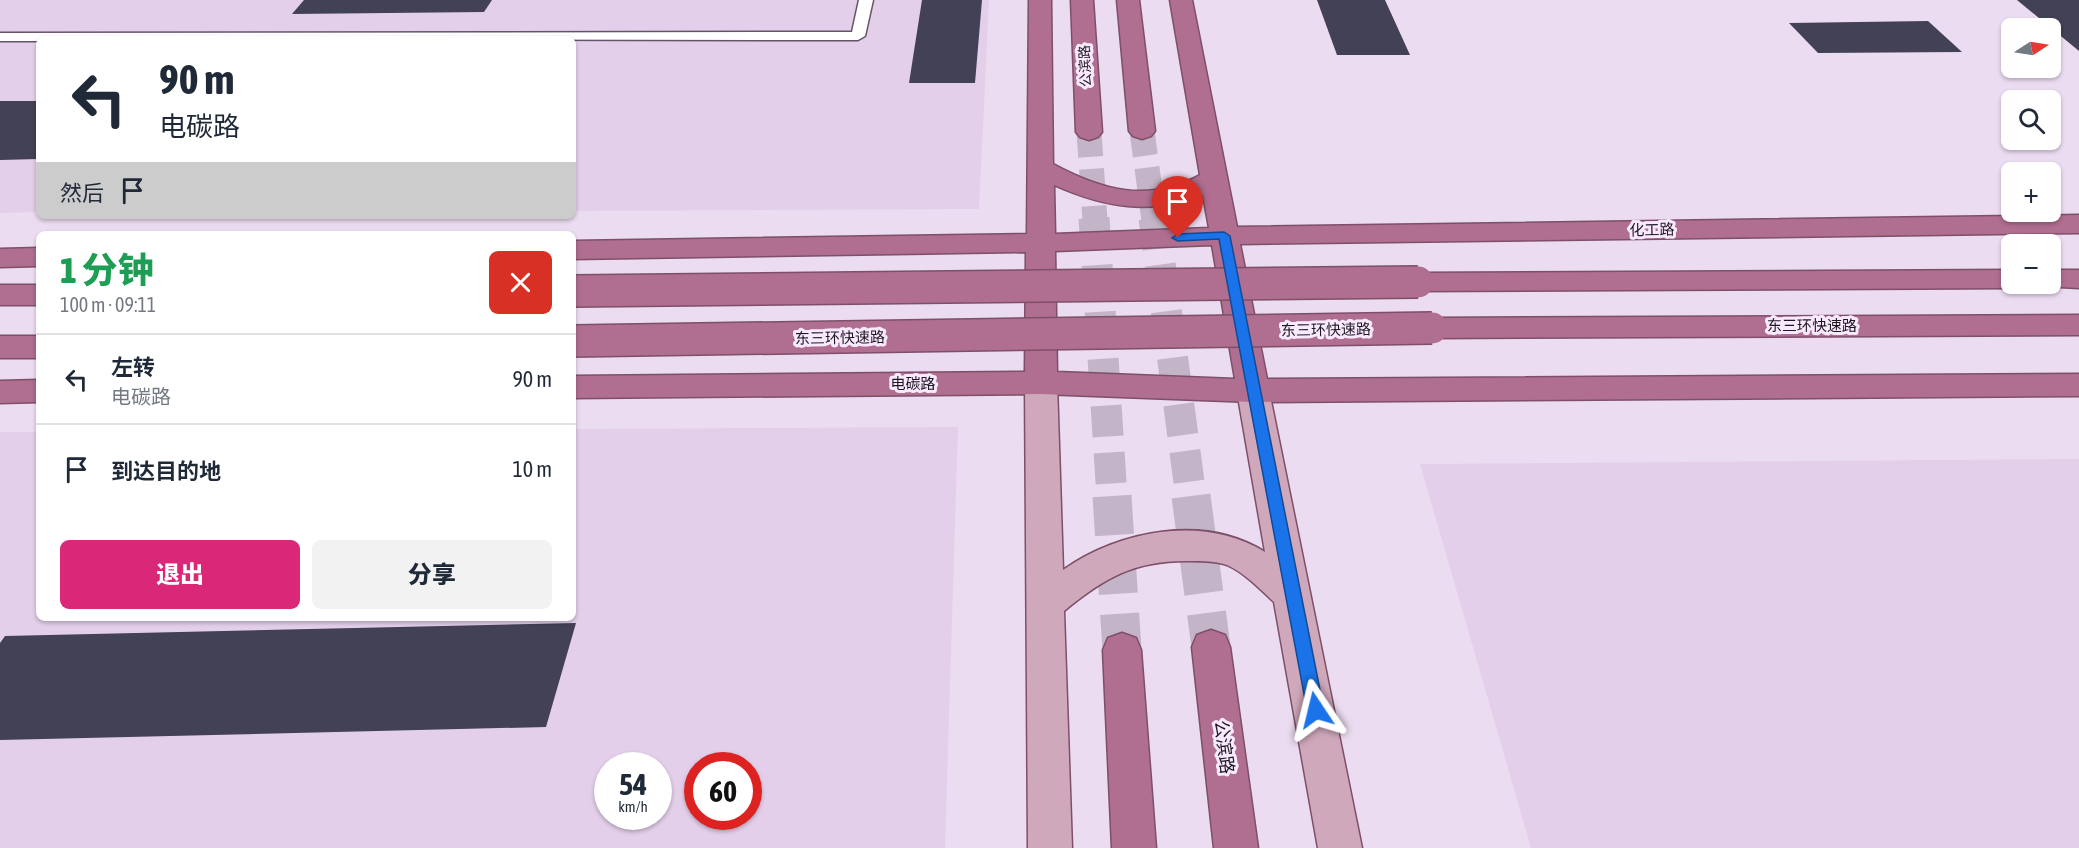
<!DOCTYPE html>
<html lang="zh">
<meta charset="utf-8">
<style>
body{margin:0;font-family:"Asap Condensed","Noto Sans SC",sans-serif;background:#f2f2f3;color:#1f2937;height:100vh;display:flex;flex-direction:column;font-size:22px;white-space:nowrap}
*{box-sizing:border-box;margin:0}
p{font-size:20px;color:#747a83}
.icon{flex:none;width:33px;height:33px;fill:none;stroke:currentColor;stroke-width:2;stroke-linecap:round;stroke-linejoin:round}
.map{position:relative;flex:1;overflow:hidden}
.side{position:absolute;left:36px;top:231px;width:540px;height:390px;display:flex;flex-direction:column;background:#fff;border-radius:9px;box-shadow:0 2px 4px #0004}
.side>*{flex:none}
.top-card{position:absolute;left:36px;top:36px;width:540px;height:183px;border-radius:9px;box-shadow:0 2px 4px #0004;background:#fff;color:#1f2937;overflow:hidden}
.needle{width:39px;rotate:78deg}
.buttons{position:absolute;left:2001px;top:18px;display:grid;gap:12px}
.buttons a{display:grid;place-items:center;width:60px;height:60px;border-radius:9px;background:#fff;box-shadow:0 2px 4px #0004;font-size:30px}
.speed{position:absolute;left:594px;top:752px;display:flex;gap:12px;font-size:30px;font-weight:700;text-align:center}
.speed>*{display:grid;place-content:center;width:78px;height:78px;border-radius:50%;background:#fff;box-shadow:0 2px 4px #0004;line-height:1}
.speed small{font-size:15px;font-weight:400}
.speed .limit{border:9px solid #d22;background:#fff;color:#111}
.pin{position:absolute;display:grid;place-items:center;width:51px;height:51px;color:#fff;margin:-62px -26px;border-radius:50% 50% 50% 0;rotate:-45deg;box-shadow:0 0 6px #0007}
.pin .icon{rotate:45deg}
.me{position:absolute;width:66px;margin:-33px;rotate:350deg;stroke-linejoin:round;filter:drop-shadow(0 0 4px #0008)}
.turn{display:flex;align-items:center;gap:21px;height:126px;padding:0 24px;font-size:27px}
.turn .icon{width:78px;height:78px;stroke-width:2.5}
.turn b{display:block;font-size:42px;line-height:51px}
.then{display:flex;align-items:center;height:57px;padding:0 24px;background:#0003;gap:12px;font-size:22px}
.round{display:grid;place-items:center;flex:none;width:63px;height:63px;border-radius:9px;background:#f2f2f3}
.headline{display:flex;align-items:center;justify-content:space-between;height:102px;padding:0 24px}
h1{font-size:36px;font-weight:800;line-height:45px;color:#1e9e55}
.button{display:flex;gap:12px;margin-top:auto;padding:12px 24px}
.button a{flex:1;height:69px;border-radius:9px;background:#db2777;color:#fff;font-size:24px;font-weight:800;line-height:69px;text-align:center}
.button a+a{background:#f2f2f3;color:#1f2937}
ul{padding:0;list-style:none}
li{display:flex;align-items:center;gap:18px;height:90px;padding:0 24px;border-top:2px solid #e0e1e3}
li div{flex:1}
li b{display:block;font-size:22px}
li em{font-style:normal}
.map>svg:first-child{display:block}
.built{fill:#e3cfea;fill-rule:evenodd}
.building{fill:#424155}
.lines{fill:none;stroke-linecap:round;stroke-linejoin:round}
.highway-tunnel-far2{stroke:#c3b5c7;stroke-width:25;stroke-dasharray:25 12;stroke-linecap:butt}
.highway-tunnel-far1{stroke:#c3b5c7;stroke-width:31;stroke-dasharray:31 16;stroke-linecap:butt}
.highway-tunnel{stroke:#c3b5c7;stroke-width:39;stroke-dasharray:39 20;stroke-linecap:butt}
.lane-casing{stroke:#635567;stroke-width:3}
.primary-casing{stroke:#7d5068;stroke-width:3}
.highway-casing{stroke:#7d5068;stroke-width:3}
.lane{fill:#fff;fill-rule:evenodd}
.primary{fill:#d0a8bc;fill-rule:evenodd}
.highway{fill:#b06e90;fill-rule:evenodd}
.highway-bridge-casing{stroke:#7d5068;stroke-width:34;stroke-linecap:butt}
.highway-bridge{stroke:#b06e90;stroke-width:31}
.route{fill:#1a73e8;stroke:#114b97;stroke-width:1.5}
.labels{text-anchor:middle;stroke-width:6;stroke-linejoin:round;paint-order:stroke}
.far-street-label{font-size:14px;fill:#1d181f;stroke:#f9e9ff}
.street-label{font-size:15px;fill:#1d181f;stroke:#f9e9ff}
.near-street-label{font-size:18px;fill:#1d181f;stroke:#f9e9ff}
</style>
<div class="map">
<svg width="2079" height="848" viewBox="0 0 2079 848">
<rect width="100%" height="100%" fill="#ecdcf1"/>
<!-- built -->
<g class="built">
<polygon points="0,0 989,0 979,209 573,211 573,39 39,39 39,212 0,213"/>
<path d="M 958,427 L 945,848 L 0,848 L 0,432 L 39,432 L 39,618 L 573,618 L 573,429 ZM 608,765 L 658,765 L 658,816 L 608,816 ZM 698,765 L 748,765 L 748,816 L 698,816 Z"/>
<polygon points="2079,459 2079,848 1531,848 1420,464"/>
</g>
<!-- building -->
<g class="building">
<polygon points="304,0 492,0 484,12 292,14"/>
<polygon points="922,0 982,0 975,83 909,83"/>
<polygon points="1317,0 1385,0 1410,55 1337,55"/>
<polygon points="2017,0 2079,0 2079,51"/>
<polygon points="1928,21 1962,52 1818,53 1789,23"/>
<polygon points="0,101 39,101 39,159 0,160"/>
<polygon points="576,623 546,727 0,740 0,643 5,636"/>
</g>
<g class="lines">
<!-- highway-tunnel-far2 -->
<g class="highway-tunnel-far2">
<polyline points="1142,131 1154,220"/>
<polyline points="1089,132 1095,220"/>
</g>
<!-- highway-tunnel-far1 -->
<g class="highway-tunnel-far1">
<polyline points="1094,218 1112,497"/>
<polyline points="1154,218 1191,497"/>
</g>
<!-- highway-tunnel -->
<g class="highway-tunnel">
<polyline points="1112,496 1122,650"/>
<polyline points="1191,496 1211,647"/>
</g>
<defs>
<polygon id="lane" points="859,0 873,0 865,36 858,40 39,39 39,41 0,41 0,33 852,32"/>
<path id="primary" d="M 1041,372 L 1052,375 L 1057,383 L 1063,570 C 1119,530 1205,514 1265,552 L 1237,391 L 1242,383 L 1253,380 L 1264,383 L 1269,391 L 1362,848 L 1318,848 L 1274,602 C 1260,589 1245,573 1227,565 C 1216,561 1202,561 1190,561 C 1136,560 1105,577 1064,611 L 1072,848 L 1028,848 L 1025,383 L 1030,375 Z"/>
<g id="highway">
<path d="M 1029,0 L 1051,0 L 1053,164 C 1103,191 1148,203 1200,175 L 1170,0 L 1192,0 L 1237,227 L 2079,215 L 2079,233 L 1240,244 L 1267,379 L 2079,374 L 2079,396 L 1253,402 L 1041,394 L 573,398 L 573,376 L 1025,372 L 1026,252 L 573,259 L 573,241 L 1027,234 ZM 1054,185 C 1106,208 1149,215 1203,195 L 1209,228 L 1055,234 ZM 1212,245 L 1235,379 L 1057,372 L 1055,251 Z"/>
<polygon points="1071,0 1093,0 1102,132 1098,137 1089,140 1080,137 1076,132"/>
<polygon points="1117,0 1139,0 1155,131 1151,136 1142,139 1133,136 1129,131"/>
<polygon points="39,248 39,266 0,267 0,249"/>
<polygon points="2012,270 2012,284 2024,284 2022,286 2012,288 1418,291 1408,289 1403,282 1408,275 1418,273"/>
<polygon points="2050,270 2079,270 2079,288 2040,286 2038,284 2050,284"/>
<rect x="0" y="285" width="39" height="20"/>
<polygon points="2079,315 2079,335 1432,338 1421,335 1417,328 1421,321 1432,318"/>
<rect x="0" y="336" width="39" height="22"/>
<polygon points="39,380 39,402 0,403 0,381"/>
<polygon points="1211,630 1225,635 1230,647 1258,848 1214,848 1192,647 1197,635"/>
<polygon points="1122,633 1136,638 1141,650 1156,848 1112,848 1103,650 1108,638"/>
</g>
</defs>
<!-- lane casing -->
<use href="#lane" class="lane-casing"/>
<!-- primary casing -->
<use href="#primary" class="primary-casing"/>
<!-- highway casing -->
<use href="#highway" class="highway-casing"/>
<!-- lane -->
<use href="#lane" class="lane"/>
<!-- primary -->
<use href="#primary" class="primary"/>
<!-- highway -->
<use href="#highway" class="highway"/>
<defs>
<g id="highway-bridge">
<polyline points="573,291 1418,282"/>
<polyline points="573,341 1432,328"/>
</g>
</defs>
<!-- highway-bridge casing -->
<use href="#highway-bridge" class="highway-bridge-casing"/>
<!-- highway-bridge -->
<use href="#highway-bridge" class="highway-bridge"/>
</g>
<!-- route -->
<polygon class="route" points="1224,232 1230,236 1324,710 1321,716 1316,718 1310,716 1307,710 1219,239 1178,241 1172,238 1178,234"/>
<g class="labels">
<!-- far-street labels -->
<g class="far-street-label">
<text transform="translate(1085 66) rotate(-93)" y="5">公滨路</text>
</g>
<!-- street labels -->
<g class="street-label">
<text transform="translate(1652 230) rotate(-1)" y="5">化工路</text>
<text x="1812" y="331">东三环快速路</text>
<text transform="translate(1326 330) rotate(-1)" y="5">东三环快速路</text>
<text transform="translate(840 338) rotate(-1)" y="5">东三环快速路</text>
<text x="913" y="389">电碳路</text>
</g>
<!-- near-street labels -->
<g class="near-street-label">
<text transform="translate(1224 747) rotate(83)" y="6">公滨路</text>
</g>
</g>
</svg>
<div class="buttons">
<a><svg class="needle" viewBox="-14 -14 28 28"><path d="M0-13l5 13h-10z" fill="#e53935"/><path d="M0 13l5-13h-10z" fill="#747a83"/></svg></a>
<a><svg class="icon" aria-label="search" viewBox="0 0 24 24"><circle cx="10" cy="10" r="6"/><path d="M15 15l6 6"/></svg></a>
<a>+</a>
<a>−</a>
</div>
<div class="speed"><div>54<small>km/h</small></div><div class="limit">60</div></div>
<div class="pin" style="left:1178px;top:238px;background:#d93025"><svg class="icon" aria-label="arrive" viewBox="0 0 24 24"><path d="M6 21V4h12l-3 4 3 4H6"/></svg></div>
<svg class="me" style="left:1316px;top:710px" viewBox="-20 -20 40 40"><path d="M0-17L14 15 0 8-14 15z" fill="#1a73e8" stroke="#fff" stroke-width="4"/></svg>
<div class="top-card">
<div class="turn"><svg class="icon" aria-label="left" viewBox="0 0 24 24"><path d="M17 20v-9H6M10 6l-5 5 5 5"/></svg><div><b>90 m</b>电碳路</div></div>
<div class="then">然后<svg class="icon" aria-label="arrive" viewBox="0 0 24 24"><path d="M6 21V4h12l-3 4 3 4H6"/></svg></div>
</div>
<section class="side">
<div class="headline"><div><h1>1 分钟</h1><p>100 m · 09:11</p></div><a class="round" style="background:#d93025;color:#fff"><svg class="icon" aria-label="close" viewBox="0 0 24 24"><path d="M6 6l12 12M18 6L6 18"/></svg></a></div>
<ul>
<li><svg class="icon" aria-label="left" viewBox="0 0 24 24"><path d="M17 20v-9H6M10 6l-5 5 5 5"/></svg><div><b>左转</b><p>电碳路</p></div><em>90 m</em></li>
<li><svg class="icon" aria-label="arrive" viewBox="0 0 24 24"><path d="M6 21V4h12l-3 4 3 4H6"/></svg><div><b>到达目的地</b></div><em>10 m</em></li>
</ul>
<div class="button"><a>退出</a><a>分享</a></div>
</section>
</div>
